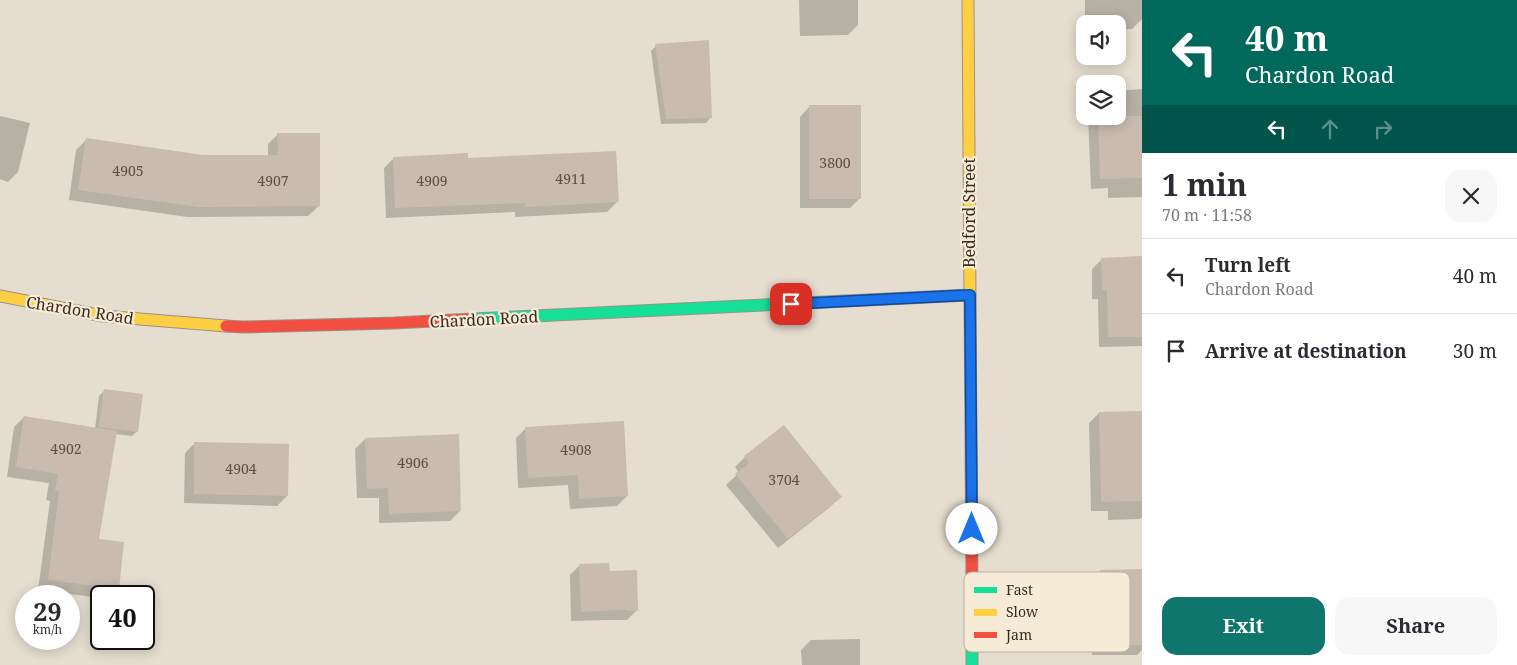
<!DOCTYPE html>
<meta charset="utf-8">
<style>
body{margin:0;font-family:"Noto Serif",serif;background:#f7f7f7;color:#2b2b33;height:100vh;display:flex;flex-direction:column;font-size:19px;white-space:nowrap}
*{box-sizing:border-box;margin:0}
p{font-size:16px;color:#7c7c81}
.icon{flex:none;width:28px;height:28px;fill:none;stroke:currentColor;stroke-width:2;stroke-linecap:round;stroke-linejoin:round}
.map{position:relative;flex:1;overflow:hidden}
.details{display:flex;flex-direction:column;background:#fff;width:375px}
.details>*{flex:none}
.banner{background:#00695c;color:#fff;overflow:hidden}
.buttons{position:absolute;left:1076px;top:15px;display:grid;gap:10px}
.buttons a{display:grid;place-items:center;width:50px;height:50px;border-radius:10px;background:#fff;box-shadow:0 2px 12px #0003;font-size:25px}
.speed{position:absolute;left:15px;top:585px;display:flex;gap:10px;font-size:25px;font-weight:700;text-align:center}
.speed>*{display:grid;place-content:center;width:65px;height:65px;border-radius:50%;background:#fff;box-shadow:0 2px 12px #0003;line-height:1}
.speed small{font-size:12px;font-weight:400}
.speed .limit{border:2px solid #111;border-radius:8px;background:#fff;color:#111}
.pin{position:absolute;display:grid;place-items:center;width:42px;height:42px;color:#fff;margin:-21px;border-radius:10px;box-shadow:0 2px 8px #0006}
.me{position:absolute;width:55px;margin:-28px;rotate:0deg;stroke-linejoin:round;filter:drop-shadow(0 0 4px #0008)}
.turn{display:flex;align-items:center;gap:18px;height:105px;padding:0 20px;font-size:22px}
.turn .icon{width:65px;height:65px;stroke-width:2.5}
.turn b{display:block;font-size:35px;line-height:42px}
.lanes{display:flex;align-items:center;height:48px;padding:0 20px;background:#0003;justify-content:center;gap:25px;direction:ltr}
.lanes .off{opacity:.35}
.round{display:grid;place-items:center;flex:none;width:52px;height:52px;border-radius:15px;background:#f7f7f7}
.overview{display:flex;align-items:center;justify-content:space-between;height:85px;padding:0 20px}
h1{font-size:30px;font-weight:700;line-height:38px}
.cta{display:flex;gap:10px;margin-top:auto;padding:10px 20px}
.cta a{flex:1;height:58px;border-radius:15px;background:#0f766e;color:#fff;font-size:20px;font-weight:700;line-height:58px;text-align:center}
.cta a+a{background:#f7f7f7;color:#2b2b33}
ul{padding:0;list-style:none}
li{display:flex;align-items:center;gap:15px;height:75px;padding:0 20px;border-top:1px solid #e1e1e2}
li div{flex:1}
li b{display:block;font-size:19px}
li em{font-style:normal}
main{display:flex;flex:1;min-height:0}
.map>svg:first-child{display:block}
.shadow{fill:#0003}
.building{fill:#c9bbb0}
.lines{fill:none;stroke-linecap:round;stroke-linejoin:round}
.fast-casing{stroke:#9a9288;stroke-width:13}
.slow-casing{stroke:#9a9288;stroke-width:13}
.jam-casing{stroke:#9a9288;stroke-width:13}
.fast{stroke:#16e098;stroke-width:11}
.slow{stroke:#ffcf43;stroke-width:11}
.jam{stroke:#f24e42;stroke-width:11}
.route-casing{stroke:#114b97;stroke-width:12}
.route{stroke:#1a73e8;stroke-width:9}
.labels{text-anchor:middle;stroke-width:4.5;stroke-linejoin:round;paint-order:stroke}
.number-label{font-size:14px;fill:#5e4f43}
.street-label{font-size:16px;fill:#3a2b1f;stroke:#f6ebd6}
.key{fill:#f6ebd6;stroke:#beb19f;stroke-width:1}
.key-label{font-size:14px;fill:#3a2b1f}
</style>
<main>
<div class="map">
<svg width="1142" height="665" viewBox="0 0 1142 665">
<rect width="100%" height="100%" fill="#e5ddcf"/>
<!-- shadow -->
<g class="shadow">
<polygon points="799,0 858,0 858,25 848,35 800,36"/>
<polygon points="1085,0 1142,0 1142,19 1132,29 1118,29 1118,24 1085,24 1085,29"/>
<polygon points="656,46 711,117 706,123 661,124 651,51"/>
<polygon points="1142,89 1142,197 1108,198 1108,188 1091,189 1088,116 1118,116 1118,91"/>
<polygon points="810,106 860,198 850,208 800,208 800,117"/>
<polygon points="0,116 30,123 18,172 8,182 0,179"/>
<polygon points="278,134 319,206 308,216 187,217 69,200 76,150 86,140 203,157 268,156 268,144"/>
<polygon points="394,158 467,159 617,202 607,212 515,217 515,212 386,218 384,168"/>
<polygon points="1142,258 1142,346 1099,347 1098,299 1092,299 1092,269 1102,259"/>
<polygon points="104,391 137,431 132,436 115,434 98,540 123,543 117,589 110,596 101,596 101,598 38,590 50,501 46,500 49,483 7,477 14,427 24,417 95,429 99,396"/>
<polygon points="1142,412 1142,517 1140,519 1108,520 1108,511 1091,511 1089,423 1099,413"/>
<polygon points="784,426 840,497 830,507 778,548 726,485 739,473 735,467 745,457"/>
<polygon points="526,428 627,496 617,506 570,509 568,485 518,488 516,438"/>
<polygon points="365,439 460,511 450,521 379,523 379,498 357,498 355,449"/>
<polygon points="195,443 287,496 277,506 184,503 185,453"/>
<polygon points="580,565 609,572 637,610 627,620 607,620 571,621 570,575"/>
<polygon points="1142,570 1142,650 1137,655 1092,655 1091,581 1101,571"/>
<polygon points="860,639 860,665 802,665 801,650 811,640"/>
</g>
<!-- building -->
<g class="building">
<polygon points="709,40 712,118 666,119 655,44"/>
<rect x="809" y="105" width="52" height="94"/>
<polygon points="1098,116 1142,116 1142,178 1100,179"/>
<polygon points="277,133 320,133 320,206 198,207 78,190 86,138 203,155 278,155"/>
<polygon points="616,151 619,202 525,207 525,203 395,208 393,157 468,153 468,158"/>
<polygon points="1142,256 1142,337 1108,337 1107,290 1102,290 1101,258"/>
<polygon points="104,389 143,394 138,432 99,427"/>
<polygon points="1142,411 1142,501 1101,502 1099,412"/>
<polygon points="24,416 117,431 99,539 124,542 119,589 48,580 59,491 55,490 58,474 16,467"/>
<polygon points="624,421 628,496 579,499 578,475 528,478 525,427"/>
<polygon points="784,425 842,497 788,539 735,474 749,463 744,456"/>
<polygon points="459,434 461,511 389,514 388,488 367,489 365,438"/>
<polygon points="194,442 289,444 288,496 194,494"/>
<polygon points="609,563 610,571 637,570 638,611 618,610 581,612 579,564"/>
<polygon points="1142,569 1142,645 1101,646 1100,570"/>
</g>
<g class="lines">
<defs>
<g id="fast">
<polyline points="473,319 970,295"/>
<polyline points="972,585 972,665"/>
</g>
<g id="slow">
<polyline points="968,0 970,298"/>
<polyline points="0,296 103,316 226,326"/>
</g>
<g id="jam">
<polyline points="970,298 972,585"/>
<polyline points="226,326 243,327 394,323 473,319"/>
</g>
</defs>
<!-- fast casing -->
<use href="#fast" class="fast-casing"/>
<!-- slow casing -->
<use href="#slow" class="slow-casing"/>
<!-- jam casing -->
<use href="#jam" class="jam-casing"/>
<!-- fast -->
<use href="#fast" class="fast"/>
<!-- slow -->
<use href="#slow" class="slow"/>
<!-- jam -->
<use href="#jam" class="jam"/>
</g>
<g class="lines">
<defs>
<polyline id="route" points="791,304 970,295 972,529"/>
</defs>
<!-- route casing -->
<use href="#route" class="route-casing"/>
<!-- route -->
<use href="#route" class="route"/>
</g>
<g class="labels">
<!-- number labels -->
<g class="number-label">
<text x="835" y="168">3800</text>
<text x="128" y="176">4905</text>
<text x="571" y="184">4911</text>
<text x="273" y="186">4907</text>
<text x="432" y="186">4909</text>
<text x="66" y="454">4902</text>
<text x="576" y="455">4908</text>
<text x="413" y="468">4906</text>
<text x="241" y="474">4904</text>
<text x="784" y="485">3704</text>
</g>
<!-- street labels -->
<g class="street-label">
<text transform="translate(969 213) rotate(-90)" y="6">Bedford Street</text>
<text transform="translate(80 310) rotate(9)" y="6">Chardon Road</text>
<text transform="translate(484 319) rotate(-3)" y="6">Chardon Road</text>
</g>
</g>
<!-- legend -->
<rect x="964" y="572" width="166" height="80" rx="8" class="key"/>
<rect x="974" y="587" width="23" height="6" fill="#16e098"/>
<rect x="974" y="609" width="23" height="7" fill="#ffcf43"/>
<rect x="974" y="632" width="23" height="6" fill="#f24e42"/>
<g class="key-label">
<text x="1006" y="595">Fast</text>
<text x="1006" y="617">Slow</text>
<text x="1006" y="640">Jam</text>
</g>
</svg>
<div class="buttons">
<a><svg class="icon" aria-label="sound" viewBox="0 0 24 24"><path d="M4 9h4l5-4v14l-5-4H4zM17 9q2 3 0 6"/></svg></a>
<a><svg class="icon" aria-label="layers" viewBox="0 0 24 24"><path d="M12 4l9 5-9 5-9-5zM3 14l9 5 9-5"/></svg></a>
</div>
<div class="speed"><div>29<small>km/h</small></div><div class="limit">40</div></div>
<div class="pin" style="left:791px;top:304px;background:#d93025"><svg class="icon" aria-label="arrive" viewBox="0 0 24 24"><path d="M6 21V4h12l-3 4 3 4H6"/></svg></div>
<svg class="me" style="left:972px;top:529px" viewBox="-20 -20 40 40"><circle r="19" fill="#fff"/><path d="M0-13L10 11 0 6-10 11z" fill="#1a73e8"/></svg>
</div>
<section class="details">
<div class="banner">
<div class="turn"><svg class="icon" aria-label="left" viewBox="0 0 24 24"><path d="M17 20v-9H6M10 6l-5 5 5 5"/></svg><div><b>40 m</b>Chardon Road</div></div>
<div class="lanes"><svg class="icon" aria-label="left" viewBox="0 0 24 24"><path d="M17 20v-9H6M10 6l-5 5 5 5"/></svg><svg class="icon off" aria-label="ahead" viewBox="0 0 24 24"><path d="M12 20V5M6 11l6-6 6 6"/></svg><svg class="icon off" aria-label="right" viewBox="0 0 24 24"><path d="M7 20v-9h11M14 6l5 5-5 5"/></svg></div>
</div>
<div class="overview"><div><h1>1 min</h1><p>70 m · 11:58</p></div><a class="round"><svg class="icon" aria-label="close" viewBox="0 0 24 24"><path d="M6 6l12 12M18 6L6 18"/></svg></a></div>
<ul>
<li><svg class="icon" aria-label="left" viewBox="0 0 24 24"><path d="M17 20v-9H6M10 6l-5 5 5 5"/></svg><div><b>Turn left</b><p>Chardon Road</p></div><em>40 m</em></li>
<li><svg class="icon" aria-label="arrive" viewBox="0 0 24 24"><path d="M6 21V4h12l-3 4 3 4H6"/></svg><div><b>Arrive at destination</b></div><em>30 m</em></li>
</ul>
<div class="cta"><a>Exit</a><a>Share</a></div>
</section>
</main>
